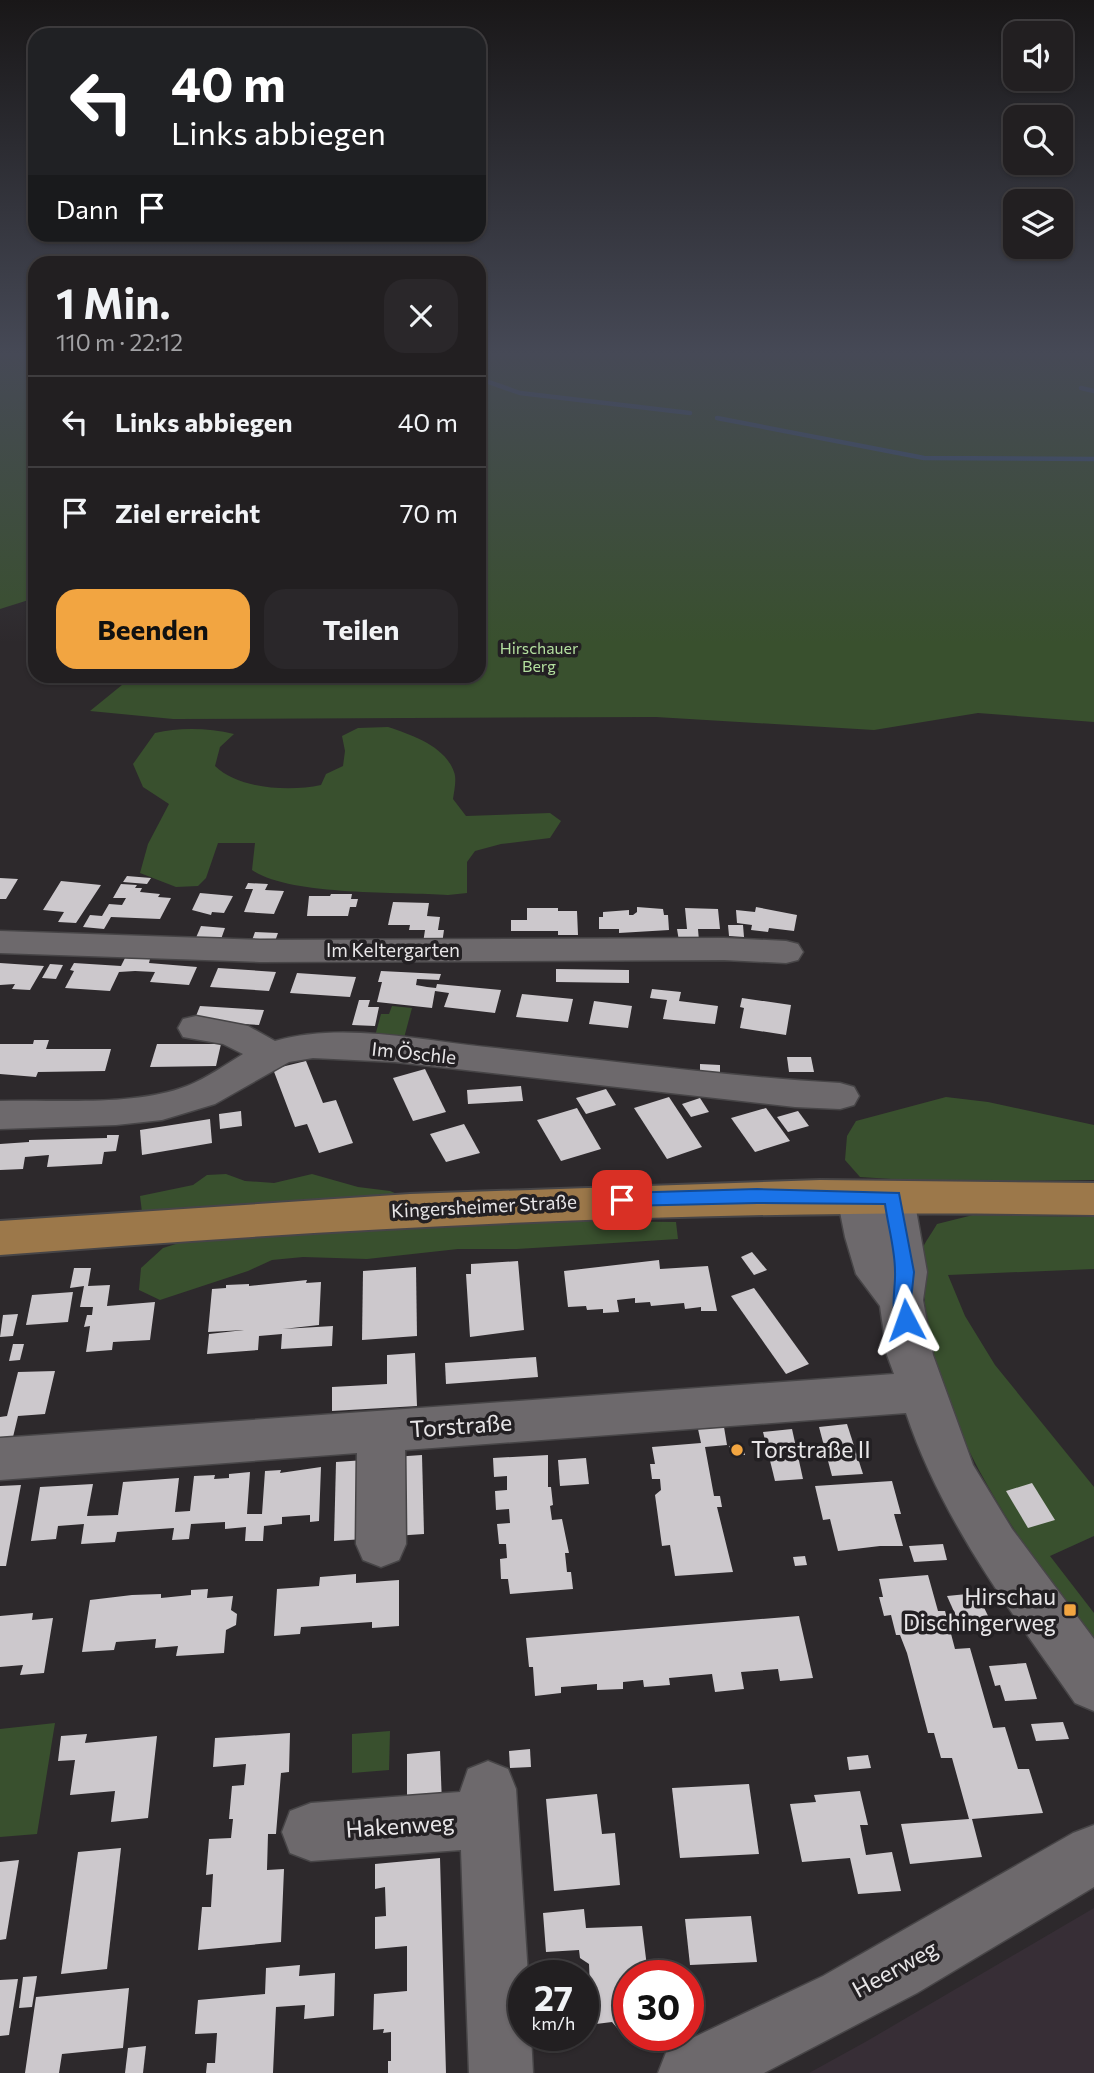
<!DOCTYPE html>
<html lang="de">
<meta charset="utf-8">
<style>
body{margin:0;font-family:Commissioner,sans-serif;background:#2a272a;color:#f1f3f6;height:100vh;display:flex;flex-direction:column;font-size:26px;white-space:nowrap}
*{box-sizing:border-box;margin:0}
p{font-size:23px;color:#a2a2a5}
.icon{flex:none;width:38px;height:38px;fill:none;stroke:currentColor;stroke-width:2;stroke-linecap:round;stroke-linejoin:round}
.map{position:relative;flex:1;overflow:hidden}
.drawer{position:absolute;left:28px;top:256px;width:458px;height:427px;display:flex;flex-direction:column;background:#221f21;border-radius:21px;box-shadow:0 2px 5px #0004,0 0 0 2px #3f3d3f}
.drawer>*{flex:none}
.top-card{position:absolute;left:28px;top:28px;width:458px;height:214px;border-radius:21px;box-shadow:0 2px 5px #0004,0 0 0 2px #3f3d3f;background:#202124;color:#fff;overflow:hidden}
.buttons{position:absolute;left:1003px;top:21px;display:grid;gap:14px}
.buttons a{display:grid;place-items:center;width:70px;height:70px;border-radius:14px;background:#221f21;box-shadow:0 2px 5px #0004,0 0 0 2px #3f3d3f;font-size:35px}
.speed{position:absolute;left:508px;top:1960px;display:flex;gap:14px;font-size:35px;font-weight:700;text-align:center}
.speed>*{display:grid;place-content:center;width:91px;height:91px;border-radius:50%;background:#221f21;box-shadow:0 2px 5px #0004,0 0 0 2px #3f3d3f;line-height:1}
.speed small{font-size:18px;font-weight:400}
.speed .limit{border:10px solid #d22;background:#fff;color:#111}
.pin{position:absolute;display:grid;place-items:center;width:60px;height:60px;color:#fff;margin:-30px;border-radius:14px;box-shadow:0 4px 10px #0006}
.me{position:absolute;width:77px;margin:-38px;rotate:356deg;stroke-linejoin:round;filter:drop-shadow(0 0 5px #0008)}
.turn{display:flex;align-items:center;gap:24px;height:147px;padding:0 28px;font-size:32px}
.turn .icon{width:91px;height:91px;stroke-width:2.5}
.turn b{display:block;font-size:49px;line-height:60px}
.then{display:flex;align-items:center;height:66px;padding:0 28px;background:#0003;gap:14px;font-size:26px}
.round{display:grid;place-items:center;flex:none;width:74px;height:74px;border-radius:21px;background:#2a272a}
.head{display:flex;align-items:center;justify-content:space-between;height:119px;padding:0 28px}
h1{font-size:42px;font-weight:700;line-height:52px}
.cta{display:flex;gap:14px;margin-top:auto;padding:14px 28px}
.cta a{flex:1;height:80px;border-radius:21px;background:#f2a541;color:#111;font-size:28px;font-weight:700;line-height:80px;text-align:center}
.cta a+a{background:#2a272a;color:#f1f3f6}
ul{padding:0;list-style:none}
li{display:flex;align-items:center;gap:21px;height:91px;padding:0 28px;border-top:2px solid #3f3d3f}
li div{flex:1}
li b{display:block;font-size:26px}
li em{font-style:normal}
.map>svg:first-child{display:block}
.built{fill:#372e36}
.green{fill:#39502e}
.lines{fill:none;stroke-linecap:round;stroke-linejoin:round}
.stream{stroke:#395175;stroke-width:4.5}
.building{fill:#ccc8cc}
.minor-casing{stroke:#474547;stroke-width:3}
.major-casing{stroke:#474547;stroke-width:4}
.minor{fill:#6d696c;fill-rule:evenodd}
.major{fill:#9c784a;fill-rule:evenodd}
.route{fill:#1a73e8;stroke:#114b97;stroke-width:2}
.poi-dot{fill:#f2a541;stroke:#232023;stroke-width:2.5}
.labels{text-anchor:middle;stroke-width:7;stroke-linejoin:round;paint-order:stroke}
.far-park-label{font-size:16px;fill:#b3df9f;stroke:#232023}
.street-label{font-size:19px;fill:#e7e5e7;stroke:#232023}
.near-street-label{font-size:23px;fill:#e7e5e7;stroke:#232023}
.near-poi-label{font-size:23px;fill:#e7e5e7;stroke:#232023;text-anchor:start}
</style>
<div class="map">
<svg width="1094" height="2073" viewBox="0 0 1094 2073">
<rect width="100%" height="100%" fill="#2d292c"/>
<!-- built -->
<polygon class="built" points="1094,1908 1094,2073 809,2073 867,2041"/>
<!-- green -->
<g class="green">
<polygon points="0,352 35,352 35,598 0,609"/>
<polygon points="480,352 1094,352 1094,722 978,713 874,730 656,717 173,719 90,711 133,676 480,676"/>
<path d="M 388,727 C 412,735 445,746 454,772 C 457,779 454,791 453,799 L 466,816 L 550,813 L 561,821 L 550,838 L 501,844 L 475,851 L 467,862 L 467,893 L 448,895 C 401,892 289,896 252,870 L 255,843 L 218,843 L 206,878 L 198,886 L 176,887 L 140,873 L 148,844 L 169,804 L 143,787 L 133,764 L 155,733 C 180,727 209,728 234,734 L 220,747 L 215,766 C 239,789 289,792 321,785 L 326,774 L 343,766 L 345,751 L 342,736 L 358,728 Z"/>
<polygon points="392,1006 412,1008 404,1038 375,1036 381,1014 389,1014"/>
<polygon points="946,1097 988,1102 1094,1125 1094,1180 939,1182 860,1177 845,1160 847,1136 856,1121"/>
<polygon points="226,1174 245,1181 274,1183 312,1174 358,1187 390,1191 409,1199 142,1212 140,1196 193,1185 207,1175"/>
<path d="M 973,1215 L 1094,1217 L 1094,1269 L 948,1275 L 965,1316 L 995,1365 L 1094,1487 L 1094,1536 L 1050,1556 L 1094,1613 L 1094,1643 C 1018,1539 930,1422 924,1289 C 923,1277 919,1257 923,1247 C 927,1239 933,1231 937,1224 Z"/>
<polygon points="487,1220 676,1222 678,1239 517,1249 458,1249 367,1259 303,1257 272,1260 248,1271 160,1300 139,1290 141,1268 163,1248 198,1237"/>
<polygon points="55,1723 37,1834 0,1837 0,1729"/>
<polygon points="390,1731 389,1770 352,1773 352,1734"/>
</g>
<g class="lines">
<!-- stream -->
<g class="stream">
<polyline points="480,379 520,393 690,413"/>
<polyline points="1081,388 1094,391"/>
<polyline points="717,418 924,458 1094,459"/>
</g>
</g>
<!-- building -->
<g class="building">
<polygon points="127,876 151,878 147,884 123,882"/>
<polygon points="0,878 18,879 6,899 0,899"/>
<polygon points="61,881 101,885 76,923 58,922 64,912 43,910"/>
<polygon points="248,883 268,884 265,890 284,891 274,914 244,912 253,889 245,889"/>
<polygon points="121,884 137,885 135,888 142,888 140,892 160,894 158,897 171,898 160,919 111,917 104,929 83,927 90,915 102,916 109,904 122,905 126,898 113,898"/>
<polygon points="200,893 233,896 224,913 212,912 211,915 192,910"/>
<polygon points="331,894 352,894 351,899 358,899 356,907 350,907 348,916 307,916 309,896 330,896"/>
<polygon points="393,902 429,903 427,916 440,917 438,930 444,930 442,944 423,943 425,930 409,930 410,925 388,925"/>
<polygon points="637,907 663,909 664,915 668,915 669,930 619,933 619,929 599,929 599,917 603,917 603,912 629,910 629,915 633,915 637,912"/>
<polygon points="756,907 797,915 794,931 769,928 768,932 751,930 752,925 737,923 736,910 755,912"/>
<polygon points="527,908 558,908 558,911 577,911 578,935 558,935 558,931 511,931 511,920 527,920"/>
<polygon points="685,908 718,909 720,929 698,929 699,941 679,941 677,929 687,929"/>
<polygon points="728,925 743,925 744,937 729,936"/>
<polygon points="201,926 225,928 220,942 195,940"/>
<polygon points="255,932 278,933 274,944 251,943"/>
<polygon points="125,958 150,959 149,963 197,967 189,985 150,982 155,972 135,971 119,972 110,991 65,988 74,971 70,970 74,963 121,966"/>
<polygon points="0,963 44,966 30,990 12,989 15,984 0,985"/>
<polygon points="50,964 63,965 56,979 42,978"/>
<polygon points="218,968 276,972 269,991 210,987"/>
<polygon points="556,969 629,970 629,983 556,982"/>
<polygon points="381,971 441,974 439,980 417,979 416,985 427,987 436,988 437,984 501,990 495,1013 444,1007 449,993 435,991 432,1008 377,1002 382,982 378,982"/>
<polygon points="297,973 326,975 356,977 350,997 290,993"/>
<polygon points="652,989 681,992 679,1001 718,1006 715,1024 663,1019 667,1000 650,998"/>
<polygon points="522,994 573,999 568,1022 516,1017"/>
<polygon points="742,998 791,1005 786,1035 740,1028 744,1008 740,1007"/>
<polygon points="359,1000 370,1000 368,1007 379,1007 375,1026 352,1025"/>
<polygon points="594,1001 632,1006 628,1028 589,1024"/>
<polygon points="200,1006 264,1010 259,1025 194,1021"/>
<polygon points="34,1040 49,1040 46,1049 111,1049 105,1071 38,1072 36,1077 0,1074 0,1044 33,1044"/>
<polygon points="157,1044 221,1044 216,1066 150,1067"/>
<polygon points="787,1057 811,1057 814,1072 789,1072"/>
<polygon points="306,1061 323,1103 336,1100 353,1143 319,1153 307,1124 295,1127 273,1069"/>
<polygon points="700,1064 720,1065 720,1078 700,1078"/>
<polygon points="425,1069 446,1112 413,1121 393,1078"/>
<polygon points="521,1086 523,1101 468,1104 467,1090"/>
<polygon points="606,1089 616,1105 586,1114 576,1098"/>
<polygon points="669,1097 702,1147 667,1159 634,1108"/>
<polygon points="700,1098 709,1112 691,1117 682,1104"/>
<polygon points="577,1108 601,1149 561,1161 537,1120"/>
<polygon points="766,1108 790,1141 755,1152 731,1118"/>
<polygon points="241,1111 242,1126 220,1129 219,1114"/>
<polygon points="798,1111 809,1126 788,1132 777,1117"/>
<polygon points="210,1119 212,1143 142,1155 140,1130"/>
<polygon points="464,1124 480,1153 446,1162 430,1134"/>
<polygon points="107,1135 119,1135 116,1151 104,1152 102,1164 47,1167 49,1155 25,1157 23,1169 0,1170 0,1144 29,1142 29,1140 107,1138"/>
<polygon points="752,1252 767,1270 754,1275 741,1257"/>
<polygon points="659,1260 660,1269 708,1266 717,1311 701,1311 701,1307 685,1309 684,1303 651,1306 650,1302 635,1303 635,1298 617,1300 619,1312 603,1313 603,1309 587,1310 586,1306 568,1307 564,1271"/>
<polygon points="518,1261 524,1330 470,1337 466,1274 471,1274 471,1264"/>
<polygon points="416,1267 417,1336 362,1340 363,1271"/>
<polygon points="74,1268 91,1268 88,1286 110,1285 107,1306 155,1302 150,1340 113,1342 112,1350 86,1352 90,1326 84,1327 87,1315 92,1315 93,1307 80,1307 84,1286 70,1288"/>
<polygon points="307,1280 306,1283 321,1282 319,1325 283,1329 333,1326 332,1346 281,1349 282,1334 259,1336 258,1350 207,1354 209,1334 244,1330 208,1332 212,1289 226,1288 226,1285 249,1284 249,1286"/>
<polygon points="754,1288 809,1364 786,1374 731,1296"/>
<polygon points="73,1292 68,1322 26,1325 32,1295"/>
<polygon points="18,1314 13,1336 0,1337 3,1315"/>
<polygon points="13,1344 24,1344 20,1360 9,1361"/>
<polygon points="415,1353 417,1406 332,1411 332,1387 387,1384 387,1355"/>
<polygon points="536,1357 538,1377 446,1384 445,1363"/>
<polygon points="55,1371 45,1414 18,1416 13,1437 0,1437 0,1417 7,1416 18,1372"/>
<polygon points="847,1424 863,1474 832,1476 819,1427"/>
<polygon points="724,1427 727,1445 705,1447 714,1496 720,1496 722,1507 717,1507 733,1572 675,1576 670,1545 662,1546 655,1495 661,1490 660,1479 652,1479 650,1464 655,1464 652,1447 701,1443 698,1429"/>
<polygon points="792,1429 803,1479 775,1481 763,1432"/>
<polygon points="743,1445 745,1455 731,1455 729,1446"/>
<polygon points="422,1455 424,1534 394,1536 393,1457"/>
<polygon points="548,1455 548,1487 551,1487 553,1505 550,1506 552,1520 562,1519 569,1553 565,1553 567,1572 571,1572 573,1589 510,1594 508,1579 501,1579 500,1559 507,1558 506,1544 499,1544 497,1524 510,1523 509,1509 496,1510 495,1491 507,1490 507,1476 494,1477 493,1458"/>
<polygon points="586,1458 589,1484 560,1486 558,1460"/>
<polygon points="365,1460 364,1539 334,1541 336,1462"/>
<polygon points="321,1467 319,1521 310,1522 310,1515 282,1517 282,1524 264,1526 263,1541 245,1541 246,1527 225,1529 225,1522 191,1524 189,1539 172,1540 174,1528 117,1532 115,1542 81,1544 84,1524 58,1526 56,1539 31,1541 40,1487 93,1484 87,1516 118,1515 123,1482 179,1478 175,1512 190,1511 194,1476 215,1475 214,1479 229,1478 229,1474 250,1472 247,1514 262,1514 265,1471 281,1470 280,1473"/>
<polygon points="892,1481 901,1514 894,1514 903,1546 880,1546 838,1551 830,1519 823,1520 815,1486"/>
<polygon points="1032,1483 1055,1520 1028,1528 1006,1491"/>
<polygon points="21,1485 6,1566 0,1566 0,1486"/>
<polygon points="943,1544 947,1560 914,1562 909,1546"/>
<polygon points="805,1556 807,1565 795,1566 793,1557"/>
<polygon points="356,1574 356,1583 399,1580 399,1626 372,1628 372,1622 301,1627 300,1634 274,1636 277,1589 319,1586 320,1577"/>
<polygon points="928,1575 938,1611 945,1611 955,1649 970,1648 993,1728 1005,1727 1018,1769 1029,1769 1043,1813 972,1819 982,1857 910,1864 901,1824 969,1819 952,1758 941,1758 934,1733 928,1733 907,1653 900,1635 896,1635 891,1615 884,1616 879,1597 883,1597 879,1579"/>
<polygon points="208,1589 207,1598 233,1596 231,1610 237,1614 236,1625 226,1630 224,1653 176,1656 178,1646 155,1648 156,1639 116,1642 114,1650 82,1652 90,1600 132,1595 161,1594 161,1598 191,1595 191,1590"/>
<polygon points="977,1593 991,1622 960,1625 947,1596"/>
<polygon points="33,1613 32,1620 53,1618 44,1673 20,1675 23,1665 0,1667 0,1616"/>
<polygon points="799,1616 813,1678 780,1681 778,1669 741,1672 744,1689 715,1692 712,1674 669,1678 670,1685 644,1687 643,1680 623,1682 623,1689 597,1690 597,1684 561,1687 561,1693 535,1696 533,1667 529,1667 526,1638"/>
<polygon points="1026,1663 1037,1699 1005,1701 1000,1685 995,1686 989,1666"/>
<polygon points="1063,1722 1069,1739 1036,1741 1031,1724"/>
<polygon points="290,1733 289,1772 281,1773 276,1834 268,1834 267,1870 284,1869 281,1942 198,1950 202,1907 211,1907 213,1874 206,1875 209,1839 231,1838 233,1819 229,1819 232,1786 244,1785 246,1764 213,1767 215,1738"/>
<polygon points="87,1734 85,1743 157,1736 148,1818 111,1822 115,1791 70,1795 75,1760 58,1761 61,1736"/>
<polygon points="530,1749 531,1767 510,1768 509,1751"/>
<polygon points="440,1751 442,1804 407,1807 407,1754"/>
<polygon points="868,1755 871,1768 849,1770 847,1757"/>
<polygon points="749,1784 759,1854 680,1858 672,1788"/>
<polygon points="860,1791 868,1825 860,1825 866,1855 892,1852 901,1891 858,1894 850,1858 802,1862 790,1804 816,1802 814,1795"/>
<polygon points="597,1794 602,1834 615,1833 620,1885 554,1891 546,1799"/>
<polygon points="121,1848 107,1969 61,1974 78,1852"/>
<polygon points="440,1858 446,2073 388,2073 388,2061 391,2061 391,2032 383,2033 384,2029 373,2030 374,1994 407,1991 407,1946 375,1949 375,1917 386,1916 385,1887 375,1889 375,1864"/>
<polygon points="19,1860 6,1939 0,1940 0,1862"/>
<polygon points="584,1909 586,1928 642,1926 648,1975 628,1976 628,2028 618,2029 612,2022 588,2025 583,2032 583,1988 590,1987 589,1964 580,1958 579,1950 546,1952 543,1913"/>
<polygon points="751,1916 757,1962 690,1965 685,1919"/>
<polygon points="300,1965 299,1976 335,1973 334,2016 304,2019 305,2005 276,2007 273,2073 206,2073 207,2063 215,2063 217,2033 195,2034 198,2000 265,1994 266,1968"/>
<polygon points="37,1976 32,2007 19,2008 23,1977"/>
<polygon points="18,1979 9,2035 0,2036 0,1980"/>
<polygon points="129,1988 123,2048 62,2054 59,2073 25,2073 36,1997"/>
<polygon points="146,2046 143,2073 125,2073 128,2048"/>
</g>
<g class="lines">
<defs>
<g id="minor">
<polygon points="0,931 260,940 724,938 786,941 798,944 803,952 798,960 786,963 724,960 260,962 0,953"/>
<path d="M 196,1016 L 248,1026 L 275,1041 C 342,1022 418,1040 486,1047 C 604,1060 721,1076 840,1083 L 854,1087 L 859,1096 L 854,1105 L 840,1109 L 795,1107 L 395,1062 L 313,1058 L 289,1062 L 215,1104 L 162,1120 L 116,1125 L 0,1129 L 0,1101 C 57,1099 133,1107 187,1086 C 207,1078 225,1065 243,1054 L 223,1044 L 183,1037 L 178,1028 L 183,1019 Z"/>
<path d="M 858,1182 L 873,1186 L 876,1192 L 878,1187 L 893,1183 L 908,1187 L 914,1198 L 927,1272 L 923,1300 L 933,1355 L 973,1465 L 1012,1529 L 1094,1639 L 1094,1711 L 1075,1703 C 1010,1610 942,1521 906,1413 L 405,1450 L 406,1544 L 399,1560 L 381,1567 L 363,1560 L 356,1544 L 357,1453 L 0,1480 L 0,1438 L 894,1374 L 887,1355 L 880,1306 L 856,1274 L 845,1237 L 837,1197 L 843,1186 Z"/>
<polygon points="488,1761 508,1769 516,1789 528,1976 523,1976 523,2035 531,2035 533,2073 469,2073 461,1850 311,1861 290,1853 282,1832 290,1811 311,1803 460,1792 468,1769"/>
<polygon points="1094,1825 1094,1887 917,1993 764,2073 658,2073 667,2050 823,1976 1073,1833"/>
</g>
<path id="major" d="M 820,1180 L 1094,1183 L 1094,1215 C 728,1208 365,1226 0,1255 L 0,1221 L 410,1194 Z"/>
</defs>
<!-- minor casing -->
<use href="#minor" class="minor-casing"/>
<!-- major casing -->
<use href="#major" class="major-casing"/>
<!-- minor -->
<use href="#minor" class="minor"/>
<!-- major -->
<use href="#major" class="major"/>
</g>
<!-- sky -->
<linearGradient id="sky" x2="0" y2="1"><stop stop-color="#191718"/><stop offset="0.55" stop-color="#464956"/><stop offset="1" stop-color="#464956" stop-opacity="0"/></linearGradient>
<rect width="1094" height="643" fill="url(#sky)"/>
<!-- route -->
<path class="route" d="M 757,1189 L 899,1193 L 914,1272 L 911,1300 L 915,1320 L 912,1326 L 906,1328 L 899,1326 C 889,1306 896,1291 895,1271 C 895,1249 888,1226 885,1204 L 757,1203 L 622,1206 L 616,1204 L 613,1200 L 616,1195 L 622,1193 Z"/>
<!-- markers -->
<g class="poi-dot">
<circle cx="737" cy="1450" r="7"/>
<rect x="1063" y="1603" width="14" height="14" rx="3.5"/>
</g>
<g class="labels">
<!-- far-park labels -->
<g class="far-park-label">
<text x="539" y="654">Hirschauer<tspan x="539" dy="18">Berg</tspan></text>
</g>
<!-- street labels -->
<g class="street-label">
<text x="393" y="957">Im Keltergarten</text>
<text transform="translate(414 1053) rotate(6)" y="7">Im Öschle</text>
<text transform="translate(484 1206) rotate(-3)" y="7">Kingersheimer Straße</text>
</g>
<!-- near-street labels -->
<g class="near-street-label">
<text transform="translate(461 1426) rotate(-4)" y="8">Torstraße</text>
<text transform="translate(400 1826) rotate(-4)" y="8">Hakenweg</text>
<text transform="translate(895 1969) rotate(-29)" y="8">Heerweg</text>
</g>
<!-- near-poi labels -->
<g class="near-poi-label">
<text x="751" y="1458">Torstraße II</text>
<text x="1056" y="1605" text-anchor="end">Hirschau<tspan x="1056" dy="26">Dischingerweg</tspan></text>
</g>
</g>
</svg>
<div class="buttons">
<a><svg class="icon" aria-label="sound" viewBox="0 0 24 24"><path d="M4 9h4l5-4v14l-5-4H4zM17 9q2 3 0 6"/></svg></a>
<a><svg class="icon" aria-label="search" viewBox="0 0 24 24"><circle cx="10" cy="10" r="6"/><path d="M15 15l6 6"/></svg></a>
<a><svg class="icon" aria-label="layers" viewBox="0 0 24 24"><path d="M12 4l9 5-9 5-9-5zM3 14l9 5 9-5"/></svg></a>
</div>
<div class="speed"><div>27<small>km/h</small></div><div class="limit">30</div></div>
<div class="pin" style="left:622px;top:1200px;background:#d93025"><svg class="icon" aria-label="arrive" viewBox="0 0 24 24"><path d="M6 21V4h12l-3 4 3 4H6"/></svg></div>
<svg class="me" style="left:906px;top:1320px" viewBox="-20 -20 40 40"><path d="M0-17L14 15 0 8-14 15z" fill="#1a73e8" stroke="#fff" stroke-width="4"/></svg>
<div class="top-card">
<div class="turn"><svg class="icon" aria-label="left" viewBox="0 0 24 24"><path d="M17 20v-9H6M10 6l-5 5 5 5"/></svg><div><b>40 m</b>Links abbiegen</div></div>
<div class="then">Dann<svg class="icon" aria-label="arrive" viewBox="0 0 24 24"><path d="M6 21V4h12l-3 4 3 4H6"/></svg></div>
</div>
<section class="drawer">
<div class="head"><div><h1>1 Min.</h1><p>110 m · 22:12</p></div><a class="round"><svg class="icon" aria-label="close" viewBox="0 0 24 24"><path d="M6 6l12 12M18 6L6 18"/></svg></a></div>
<ul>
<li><svg class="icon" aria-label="left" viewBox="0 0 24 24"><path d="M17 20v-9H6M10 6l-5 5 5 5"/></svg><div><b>Links abbiegen</b></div><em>40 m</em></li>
<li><svg class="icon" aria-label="arrive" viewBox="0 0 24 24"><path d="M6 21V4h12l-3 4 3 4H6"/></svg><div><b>Ziel erreicht</b></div><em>70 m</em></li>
</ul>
<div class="cta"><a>Beenden</a><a>Teilen</a></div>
</section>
</div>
